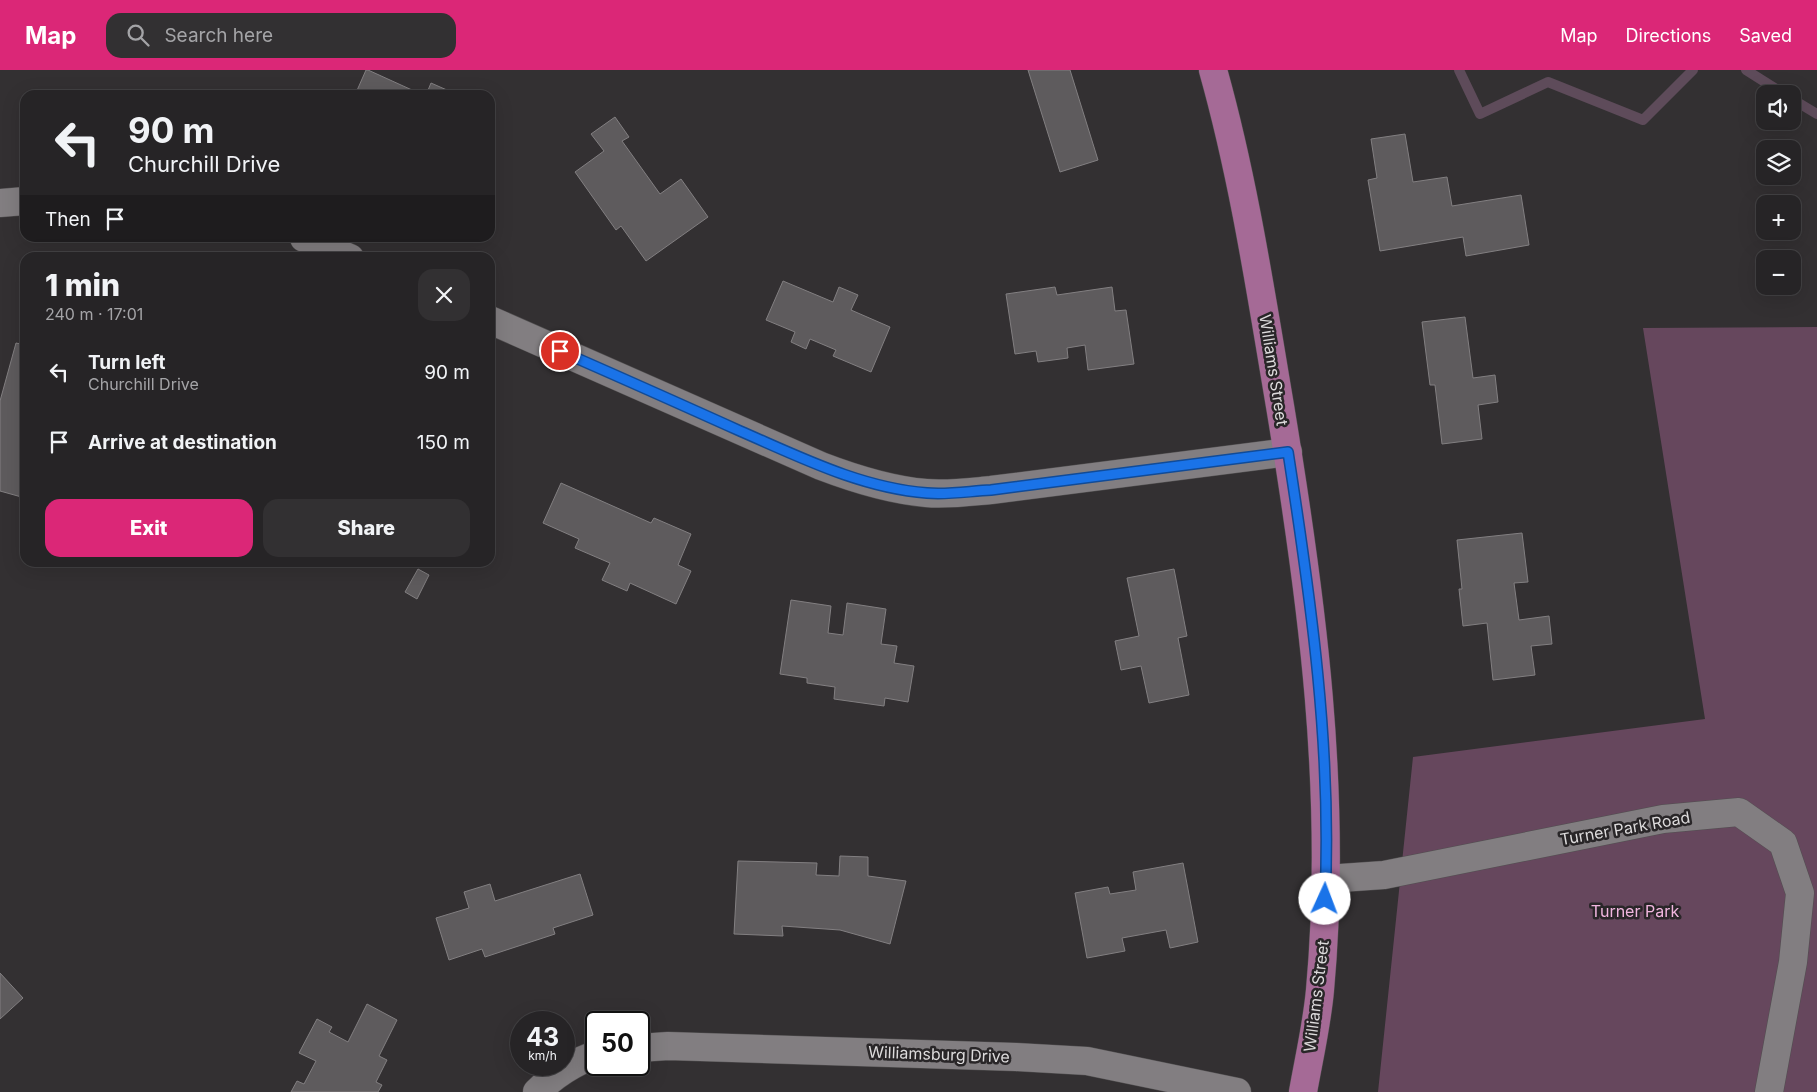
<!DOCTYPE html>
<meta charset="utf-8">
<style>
body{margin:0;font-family:Inter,sans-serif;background:#323032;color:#f1f3f6;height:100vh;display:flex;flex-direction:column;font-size:19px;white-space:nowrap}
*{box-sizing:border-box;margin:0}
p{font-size:16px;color:#a4a4a7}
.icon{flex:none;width:28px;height:28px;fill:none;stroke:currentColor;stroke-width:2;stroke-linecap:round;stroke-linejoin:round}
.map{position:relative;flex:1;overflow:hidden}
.drawer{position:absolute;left:20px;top:182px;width:475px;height:315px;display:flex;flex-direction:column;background:#262426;border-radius:15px;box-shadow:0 5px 20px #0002,0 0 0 1px #424143}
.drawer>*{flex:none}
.guide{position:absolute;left:20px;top:20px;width:475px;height:152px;border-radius:15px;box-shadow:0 5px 20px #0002,0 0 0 1px #424143;background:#262426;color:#f1f3f6;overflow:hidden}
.buttons{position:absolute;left:1756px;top:15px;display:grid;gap:10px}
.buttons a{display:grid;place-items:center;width:45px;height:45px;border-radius:10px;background:#262426;box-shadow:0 5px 20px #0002,0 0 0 1px #424143;font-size:25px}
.speed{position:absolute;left:510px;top:941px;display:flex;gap:10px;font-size:25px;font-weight:700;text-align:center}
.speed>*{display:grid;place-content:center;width:65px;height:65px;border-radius:50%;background:#262426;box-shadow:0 5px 20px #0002,0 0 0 1px #424143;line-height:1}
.speed small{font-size:12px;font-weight:400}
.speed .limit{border:2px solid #111;border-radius:8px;background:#fff;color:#111}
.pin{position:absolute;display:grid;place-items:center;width:42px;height:42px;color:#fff;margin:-21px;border:2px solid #fff;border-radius:50%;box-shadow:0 1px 5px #0007}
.me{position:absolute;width:55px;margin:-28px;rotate:2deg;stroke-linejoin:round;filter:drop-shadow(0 0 4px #0008)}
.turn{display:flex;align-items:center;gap:18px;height:105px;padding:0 25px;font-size:22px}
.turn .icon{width:65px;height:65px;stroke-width:2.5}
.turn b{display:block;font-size:35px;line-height:42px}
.then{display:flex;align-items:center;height:48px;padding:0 25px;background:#0003;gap:10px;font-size:19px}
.round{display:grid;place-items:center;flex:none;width:52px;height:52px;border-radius:15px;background:#323032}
.headline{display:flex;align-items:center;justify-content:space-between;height:85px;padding:0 25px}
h1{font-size:30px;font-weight:800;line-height:38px}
.primary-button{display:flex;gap:10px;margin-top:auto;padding:10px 25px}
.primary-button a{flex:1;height:58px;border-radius:15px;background:#db2777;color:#fff;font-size:20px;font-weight:800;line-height:58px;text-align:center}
.primary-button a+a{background:#323032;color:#f1f3f6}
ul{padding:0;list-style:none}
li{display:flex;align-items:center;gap:15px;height:70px;padding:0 25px}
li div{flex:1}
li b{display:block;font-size:19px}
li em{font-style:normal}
header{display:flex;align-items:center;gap:30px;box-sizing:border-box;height:70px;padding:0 25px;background:#db2777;color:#fff}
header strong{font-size:24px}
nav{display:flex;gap:28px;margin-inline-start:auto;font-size:18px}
.search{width:350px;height:45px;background:#323032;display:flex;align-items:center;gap:12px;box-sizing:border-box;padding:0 18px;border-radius:15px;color:#a4a4a7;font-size:19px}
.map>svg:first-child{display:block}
.green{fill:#66475d}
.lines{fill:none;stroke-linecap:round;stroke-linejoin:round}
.stream{stroke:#5e4b5a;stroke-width:10}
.building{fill:#5e5b5d;stroke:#827f81}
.minor-casing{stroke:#514f50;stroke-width:29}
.major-casing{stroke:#514f50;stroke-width:29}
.minor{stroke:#827e81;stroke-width:28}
.major{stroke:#a56a96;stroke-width:28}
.route-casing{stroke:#114b97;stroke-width:12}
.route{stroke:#1a73e8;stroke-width:9}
.labels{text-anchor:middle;stroke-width:5;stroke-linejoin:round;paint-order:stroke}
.street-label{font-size:16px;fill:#dddbdc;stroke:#292628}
.park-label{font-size:16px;fill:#f1b6df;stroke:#292628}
</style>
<header>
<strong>Map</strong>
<div class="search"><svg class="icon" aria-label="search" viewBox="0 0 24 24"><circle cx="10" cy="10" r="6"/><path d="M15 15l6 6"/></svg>Search here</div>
<nav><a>Map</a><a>Directions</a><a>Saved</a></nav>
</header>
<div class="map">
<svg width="1817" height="1022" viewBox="0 0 1817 1022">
<rect width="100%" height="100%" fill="#333032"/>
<!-- green -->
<polygon class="green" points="1817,257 1817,1022 1378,1022 1413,687 1705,649 1643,258"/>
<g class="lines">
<!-- stream -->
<g class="stream">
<polyline points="1459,0 1480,44 1548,12 1643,50 1693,0"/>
<polyline points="1746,0 1784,24"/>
<polyline points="1792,29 1817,44"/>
</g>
</g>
<!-- building -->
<g class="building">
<polygon points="366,0 368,0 423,25 355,25"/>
<polygon points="1028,0 1070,0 1098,90 1060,102"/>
<polygon points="431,13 456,24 455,25 426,25"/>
<polygon points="615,47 629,67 622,71 660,124 681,109 708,147 646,191 621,156 616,160 575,102 604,81 591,64"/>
<polygon points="1405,64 1413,112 1447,107 1452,136 1521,125 1529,175 1466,186 1463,167 1380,181 1368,110 1377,108 1371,69"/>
<polygon points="783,211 833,232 839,217 858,225 851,240 890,257 871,302 833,286 836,280 810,269 806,279 791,272 795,262 766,250"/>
<polygon points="1055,217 1057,225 1112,217 1115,241 1126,240 1134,294 1088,300 1085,275 1067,278 1068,288 1038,292 1036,281 1015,284 1006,224"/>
<polygon points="1465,247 1473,308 1495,305 1498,332 1478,335 1482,369 1442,374 1435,315 1430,315 1422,252"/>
<polygon points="16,273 25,275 25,428 0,421 0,331"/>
<polygon points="561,413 651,453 654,448 691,464 678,495 691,501 676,534 630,513 627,521 602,510 610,493 575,478 579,469 543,453"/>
<polygon points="1522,463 1528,512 1514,513 1519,550 1549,546 1552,574 1531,576 1535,605 1493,610 1487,553 1463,556 1459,519 1462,519 1457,470"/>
<polygon points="418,499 429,505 417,529 405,522"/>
<polygon points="1174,499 1187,566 1178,568 1189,625 1149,633 1141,596 1121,600 1115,571 1139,566 1127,508"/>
<polygon points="791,530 831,536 828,563 843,565 847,533 886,539 881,574 897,576 894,593 914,596 908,632 885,628 884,636 834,629 835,617 807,613 807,608 780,604"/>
<polygon points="840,786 868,787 868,806 906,811 890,874 840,860 782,856 783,866 734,864 738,791 817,793 816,805 839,806"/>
<polygon points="1183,793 1198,872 1170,878 1166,860 1122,868 1125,881 1087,888 1075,823 1108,817 1110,824 1136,820 1133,802"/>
<polygon points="580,804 593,845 553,858 555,864 485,887 482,879 449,890 436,848 469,838 464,822 490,814 495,831"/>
<polygon points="0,903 23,928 0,949"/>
<polygon points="367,934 397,950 379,986 387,990 376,1012 382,1015 378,1022 291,1022 297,1011 304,1014 316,991 299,983 317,949 332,957 329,962 348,972"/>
</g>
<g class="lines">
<defs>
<g id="minor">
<polyline points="0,133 25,131"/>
<polyline points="304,168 350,188"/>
<path d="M 490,250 L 821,396 C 855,409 890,420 926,423 C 947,425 969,422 991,420 L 1288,382"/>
<polyline points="1326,809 1384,805 1663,749 1739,742 1783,773 1800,823 1793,892 1769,1022"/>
<polyline points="639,978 668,976 1016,987 1087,991 1237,1022"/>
<path d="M 537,1022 C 553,1006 575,991 596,985"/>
</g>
<path id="major" d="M 1213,0 C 1244,110 1261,224 1280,336 C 1312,529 1338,724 1320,920 C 1317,954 1309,988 1303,1022"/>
</defs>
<!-- minor casing -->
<use href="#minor" class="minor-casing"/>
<!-- major casing -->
<use href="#major" class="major-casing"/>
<!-- minor -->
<use href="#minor" class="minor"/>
<!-- major -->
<use href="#major" class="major"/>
</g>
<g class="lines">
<defs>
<path id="route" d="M 560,281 C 620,307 680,334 740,361 C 800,387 861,418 927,423 C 948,425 970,421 991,420 L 1288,382 C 1311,530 1332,679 1325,829"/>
</defs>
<!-- route casing -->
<use href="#route" class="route-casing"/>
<!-- route -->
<use href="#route" class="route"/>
</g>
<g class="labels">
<!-- street labels -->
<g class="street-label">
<text transform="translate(1274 300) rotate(81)" y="6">Williams Street</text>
<text transform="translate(1625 758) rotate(-10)" y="6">Turner Park Road</text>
<text transform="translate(1316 926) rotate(-83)" y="6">Williams Street</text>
<text transform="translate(939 984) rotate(2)" y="6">Williamsburg Drive</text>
</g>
<!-- park labels -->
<g class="park-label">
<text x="1635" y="847">Turner Park</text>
</g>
</g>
</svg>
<div class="buttons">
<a><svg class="icon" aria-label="sound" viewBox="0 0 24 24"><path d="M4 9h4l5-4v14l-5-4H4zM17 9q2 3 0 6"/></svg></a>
<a><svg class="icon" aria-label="layers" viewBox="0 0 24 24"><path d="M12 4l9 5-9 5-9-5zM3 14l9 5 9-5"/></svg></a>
<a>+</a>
<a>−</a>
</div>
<div class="speed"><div>43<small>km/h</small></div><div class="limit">50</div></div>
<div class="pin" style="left:560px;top:281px;background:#d93025"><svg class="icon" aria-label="arrive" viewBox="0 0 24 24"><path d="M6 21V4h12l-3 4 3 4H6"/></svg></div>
<svg class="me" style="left:1325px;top:829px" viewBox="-20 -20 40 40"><circle r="19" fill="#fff"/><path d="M0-13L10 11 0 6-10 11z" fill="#1a73e8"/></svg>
<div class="guide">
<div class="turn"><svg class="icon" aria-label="left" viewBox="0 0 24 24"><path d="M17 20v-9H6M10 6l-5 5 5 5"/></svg><div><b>90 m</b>Churchill Drive</div></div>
<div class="then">Then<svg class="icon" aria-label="arrive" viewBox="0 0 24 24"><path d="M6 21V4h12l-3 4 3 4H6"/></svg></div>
</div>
<section class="drawer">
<div class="headline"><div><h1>1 min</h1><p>240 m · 17:01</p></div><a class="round"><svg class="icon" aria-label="close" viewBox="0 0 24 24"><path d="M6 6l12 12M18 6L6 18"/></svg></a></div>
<ul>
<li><svg class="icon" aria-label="left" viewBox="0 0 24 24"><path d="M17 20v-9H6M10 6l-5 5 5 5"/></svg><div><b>Turn left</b><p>Churchill Drive</p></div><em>90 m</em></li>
<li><svg class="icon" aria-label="arrive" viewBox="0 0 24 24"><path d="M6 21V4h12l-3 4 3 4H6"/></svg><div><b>Arrive at destination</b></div><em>150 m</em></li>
</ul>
<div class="primary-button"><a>Exit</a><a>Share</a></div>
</section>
</div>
